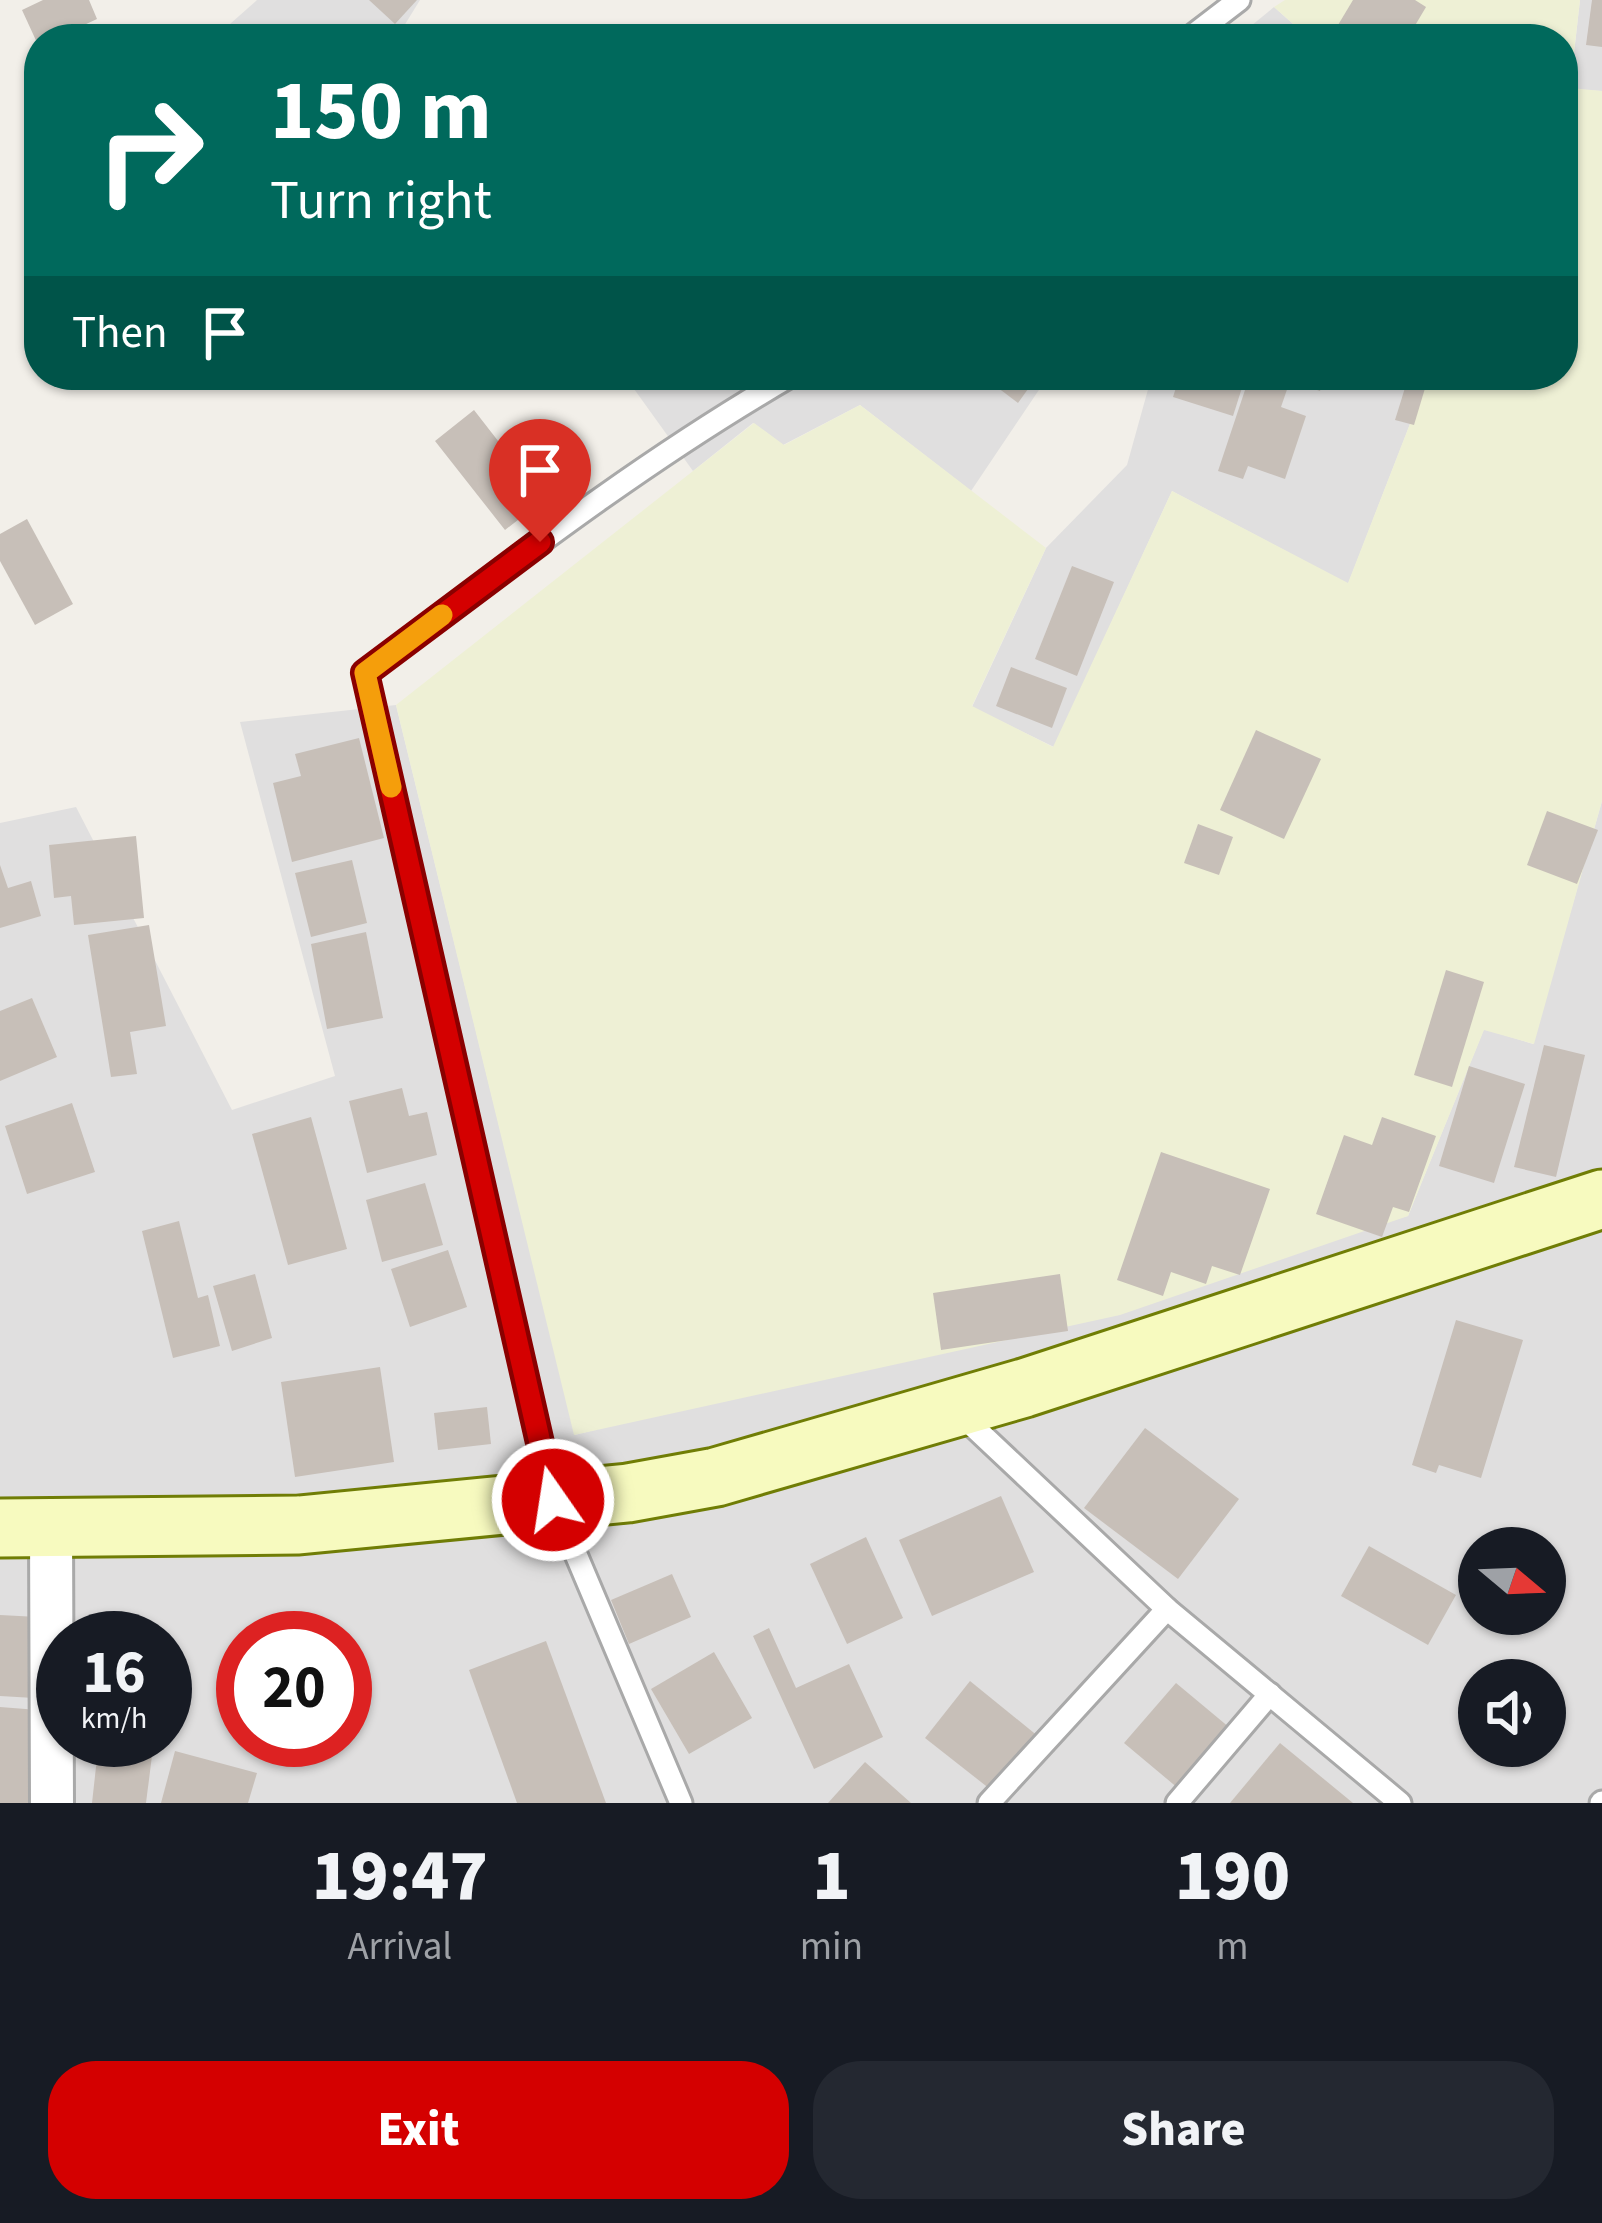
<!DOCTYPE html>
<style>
body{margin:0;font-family:"Source Sans 3",sans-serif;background:#242831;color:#f1f3f6;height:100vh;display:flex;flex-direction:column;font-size:45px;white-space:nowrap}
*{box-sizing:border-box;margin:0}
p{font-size:39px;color:#9ea1a6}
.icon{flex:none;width:66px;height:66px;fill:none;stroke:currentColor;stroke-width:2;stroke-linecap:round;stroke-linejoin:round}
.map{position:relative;height:1803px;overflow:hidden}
.panel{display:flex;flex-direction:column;background:#171b24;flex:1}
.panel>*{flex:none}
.banner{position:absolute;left:24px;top:24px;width:1554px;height:366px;border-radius:48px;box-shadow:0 3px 9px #0004;background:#00695c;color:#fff;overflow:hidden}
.needle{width:78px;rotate:109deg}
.fabs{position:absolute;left:1458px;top:1527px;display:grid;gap:24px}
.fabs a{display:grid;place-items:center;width:108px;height:108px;border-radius:50%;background:#171b24;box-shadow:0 3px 9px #0004;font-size:60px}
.speed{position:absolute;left:36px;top:1611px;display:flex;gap:24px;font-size:60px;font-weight:700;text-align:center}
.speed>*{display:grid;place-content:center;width:156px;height:156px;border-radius:50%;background:#171b24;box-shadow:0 3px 9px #0004;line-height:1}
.speed small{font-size:30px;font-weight:400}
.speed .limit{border:18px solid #d22;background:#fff;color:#111}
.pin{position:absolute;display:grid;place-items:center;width:102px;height:102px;color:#fff;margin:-123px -51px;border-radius:50% 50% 50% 0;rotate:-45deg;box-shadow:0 0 12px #0007}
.pin .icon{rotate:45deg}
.me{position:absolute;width:132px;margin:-66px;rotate:347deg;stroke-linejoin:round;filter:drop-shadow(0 0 9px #0008)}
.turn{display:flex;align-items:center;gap:42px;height:252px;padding:0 48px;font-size:54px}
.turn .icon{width:156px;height:156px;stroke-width:2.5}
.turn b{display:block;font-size:84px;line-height:102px}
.then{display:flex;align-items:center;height:114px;padding:0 48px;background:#0003;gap:24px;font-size:45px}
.eta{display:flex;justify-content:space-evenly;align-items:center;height:204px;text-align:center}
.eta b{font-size:72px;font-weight:800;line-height:84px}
.action{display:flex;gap:24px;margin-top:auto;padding:24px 48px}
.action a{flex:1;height:138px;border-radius:48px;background:#d40000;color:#fff;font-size:48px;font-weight:800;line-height:138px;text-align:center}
.action a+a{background:#242831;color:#f1f3f6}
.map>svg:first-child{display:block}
.residential{fill:#e0dfdf;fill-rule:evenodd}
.farmland{fill:#eef0d5}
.building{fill:#c7bfb8}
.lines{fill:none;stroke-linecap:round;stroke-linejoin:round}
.lane-casing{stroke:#a9a9a9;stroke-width:27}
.street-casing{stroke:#a9a9a9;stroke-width:48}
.secondary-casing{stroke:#707d05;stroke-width:63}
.lane{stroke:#fff;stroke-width:21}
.street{stroke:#fff;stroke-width:42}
.secondary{stroke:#f7fabf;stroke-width:57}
.route-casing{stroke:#8a0000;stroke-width:30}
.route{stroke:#d40000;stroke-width:21}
.slow{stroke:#f59e0b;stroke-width:21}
</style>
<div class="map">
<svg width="1602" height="1803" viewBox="0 0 1602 1803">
<rect width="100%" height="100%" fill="#f2efe9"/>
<!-- residential -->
<g class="residential">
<polygon points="257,0 420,0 396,39 213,39"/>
<polygon points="1580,0 1602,0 1602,91 1570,89"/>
<polygon points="1274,7 1310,39 1235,39"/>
<polygon points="624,375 1049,375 971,491 860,405 783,445 753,423 693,471"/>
<polygon points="1152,375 1429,375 1348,584 1172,491 1054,747 972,707 1046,548 1127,465"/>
<path d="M 396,705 L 575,1435 L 1408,1216 L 1484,1029 L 1533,1044 L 1602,801 L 1602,1803 L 0,1803 L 0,823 L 76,807 L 232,1110 L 335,1076 L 240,722 ZM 1479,1548 L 1545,1548 L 1545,1614 L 1479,1614 ZM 63,1638 L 165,1638 L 165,1740 L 63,1740 ZM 243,1638 L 345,1638 L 345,1740 L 243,1740 ZM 1479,1680 L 1545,1680 L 1545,1746 L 1479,1746 Z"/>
</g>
<!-- farmland -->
<polygon class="farmland" points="1285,0 1580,0 1570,88 1602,91 1602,801 1534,1044 1484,1030 1408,1216 1120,1315 574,1435 396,705 754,423 784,445 860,405 1046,548 972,706 1053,747 1172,491 1348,583 1429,375 1563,375 1563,39 1310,39 1274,7"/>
<!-- building -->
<g class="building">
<polygon points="43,0 89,0 97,19 54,39 39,39 39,47 22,10"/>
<polygon points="369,0 417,0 395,24"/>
<polygon points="1353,0 1415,0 1426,7 1407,39 1350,39 1335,30"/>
<polygon points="1592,0 1602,0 1602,47 1586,45"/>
<polygon points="981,375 1038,375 1018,403"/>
<polygon points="1180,375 1246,375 1233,416 1173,397"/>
<polygon points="1250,375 1292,375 1281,407 1306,416 1285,479 1248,466 1243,479 1218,471"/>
<polygon points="1302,375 1325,375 1320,391 1299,384"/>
<polygon points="1409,375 1429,375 1414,425 1395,420"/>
<polygon points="474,410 509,455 518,448 559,501 539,517 532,509 505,530 435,441"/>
<polygon points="27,519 73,604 35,625 0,561 0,534"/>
<polygon points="1072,566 1114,582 1077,676 1035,659"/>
<polygon points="1011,667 1067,688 1052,728 996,706"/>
<polygon points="1256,730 1321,759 1284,839 1220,810"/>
<polygon points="359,738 384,838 292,862 273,783 301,776 295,754"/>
<polygon points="1547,811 1598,830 1577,884 1527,865"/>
<polygon points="1198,824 1233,837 1219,875 1184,863"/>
<polygon points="136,836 144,918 74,925 71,896 54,898 49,845"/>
<polygon points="352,860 367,923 311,937 295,873"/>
<polygon points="0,865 8,888 31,881 41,916 0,928"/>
<polygon points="149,925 166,1026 130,1032 137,1074 111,1077 88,935"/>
<polygon points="366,932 383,1018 327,1029 311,944"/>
<polygon points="1446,970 1484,982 1452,1087 1414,1075"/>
<polygon points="32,998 57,1057 0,1081 0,1011"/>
<polygon points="1544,1045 1585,1055 1556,1177 1514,1167"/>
<polygon points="1469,1066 1525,1084 1494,1183 1439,1166"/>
<polygon points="402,1088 409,1116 427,1112 437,1155 367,1173 349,1101"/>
<polygon points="72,1103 95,1172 27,1194 5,1126"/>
<polygon points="311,1117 347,1249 288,1265 252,1134"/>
<polygon points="1382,1117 1436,1136 1409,1212 1393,1207 1382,1237 1316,1214 1344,1135 1372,1145"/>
<polygon points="1161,1152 1270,1189 1240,1275 1212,1266 1206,1284 1171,1272 1163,1296 1117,1280"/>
<polygon points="425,1183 443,1245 382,1262 366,1200"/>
<polygon points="179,1221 198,1298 208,1295 220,1346 173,1358 142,1231"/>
<polygon points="448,1250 467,1307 410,1327 391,1269"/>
<polygon points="255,1274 272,1338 232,1351 213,1286"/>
<polygon points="1060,1274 1068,1331 941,1350 933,1293"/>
<polygon points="1456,1320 1523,1340 1481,1478 1439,1465 1436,1473 1412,1465"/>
<polygon points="380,1367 394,1462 295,1477 281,1382"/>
<polygon points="487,1407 491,1444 438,1450 434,1413"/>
<polygon points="1145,1428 1239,1499 1178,1579 1084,1508"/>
<polygon points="1001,1496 1034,1572 932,1616 899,1540"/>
<polygon points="866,1537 903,1618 847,1644 810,1564"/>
<polygon points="1369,1546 1456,1595 1428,1645 1341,1596"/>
<polygon points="672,1574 691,1617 629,1644 611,1600"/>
<polygon points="0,1615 38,1617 34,1698 0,1696"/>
<polygon points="769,1628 796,1688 849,1664 883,1737 814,1769 753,1636"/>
<polygon points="546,1641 606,1803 517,1803 469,1670"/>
<polygon points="714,1652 752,1718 689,1754 651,1689"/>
<polygon points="970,1681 1039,1737 995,1793 925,1738"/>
<polygon points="1176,1683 1230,1728 1179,1789 1124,1743"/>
<polygon points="0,1707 38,1710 31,1803 0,1803"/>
<polygon points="99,1740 154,1740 146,1803 92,1803"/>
<polygon points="1280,1743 1353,1803 1230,1803"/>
<polygon points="175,1751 257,1773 248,1803 161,1803"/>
<polygon points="865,1762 911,1803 828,1803"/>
</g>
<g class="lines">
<defs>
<g id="lane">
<polyline points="1188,39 1239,0"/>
<polyline points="960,1414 1167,1609 1400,1803"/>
<path d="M 681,1803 L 553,1500 L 365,673 C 504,569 641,462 792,375"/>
<polyline points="989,1803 1167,1609"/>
<polyline points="1177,1803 1270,1694"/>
<polyline points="1601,1803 1602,1802"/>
</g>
<polyline id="street" points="51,1529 52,1803"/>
<polyline id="secondary" points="0,1528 299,1525 628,1493 716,1477 1024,1388 1602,1199"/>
</defs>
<!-- lane casing -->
<use href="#lane" class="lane-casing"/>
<!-- street casing -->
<use href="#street" class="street-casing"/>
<!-- secondary casing -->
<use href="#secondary" class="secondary-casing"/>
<!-- lane -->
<use href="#lane" class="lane"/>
<!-- street -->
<use href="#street" class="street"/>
<!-- secondary -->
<use href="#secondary" class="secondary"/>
</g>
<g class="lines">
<defs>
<polyline id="route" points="540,542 365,673 553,1500"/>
</defs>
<!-- route casing -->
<use href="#route" class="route-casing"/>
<!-- route -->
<use href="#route" class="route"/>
<!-- slow -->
<polyline class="slow" points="391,787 365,673 442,615"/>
</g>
</svg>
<div class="fabs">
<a><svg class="needle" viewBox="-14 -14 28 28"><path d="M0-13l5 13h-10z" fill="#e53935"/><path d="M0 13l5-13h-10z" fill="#9ea1a6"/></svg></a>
<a><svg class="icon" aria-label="sound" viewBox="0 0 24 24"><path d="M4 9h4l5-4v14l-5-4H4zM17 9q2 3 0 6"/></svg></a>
</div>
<div class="speed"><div>16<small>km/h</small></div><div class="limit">20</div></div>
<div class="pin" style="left:540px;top:542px;background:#d93025"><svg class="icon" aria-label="arrive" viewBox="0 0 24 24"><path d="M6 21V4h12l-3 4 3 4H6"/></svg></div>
<svg class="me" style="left:553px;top:1500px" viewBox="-20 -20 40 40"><circle r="17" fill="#d40000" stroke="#fff" stroke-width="3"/><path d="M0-11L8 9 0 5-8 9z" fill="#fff"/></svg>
<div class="banner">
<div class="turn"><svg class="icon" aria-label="right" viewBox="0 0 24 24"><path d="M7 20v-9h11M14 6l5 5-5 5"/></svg><div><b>150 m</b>Turn right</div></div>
<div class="then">Then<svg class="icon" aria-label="arrive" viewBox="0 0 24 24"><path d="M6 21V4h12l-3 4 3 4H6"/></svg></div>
</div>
</div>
<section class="panel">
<div class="eta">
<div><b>19:47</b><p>Arrival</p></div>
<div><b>1</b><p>min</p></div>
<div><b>190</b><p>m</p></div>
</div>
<div class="action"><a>Exit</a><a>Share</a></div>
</section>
